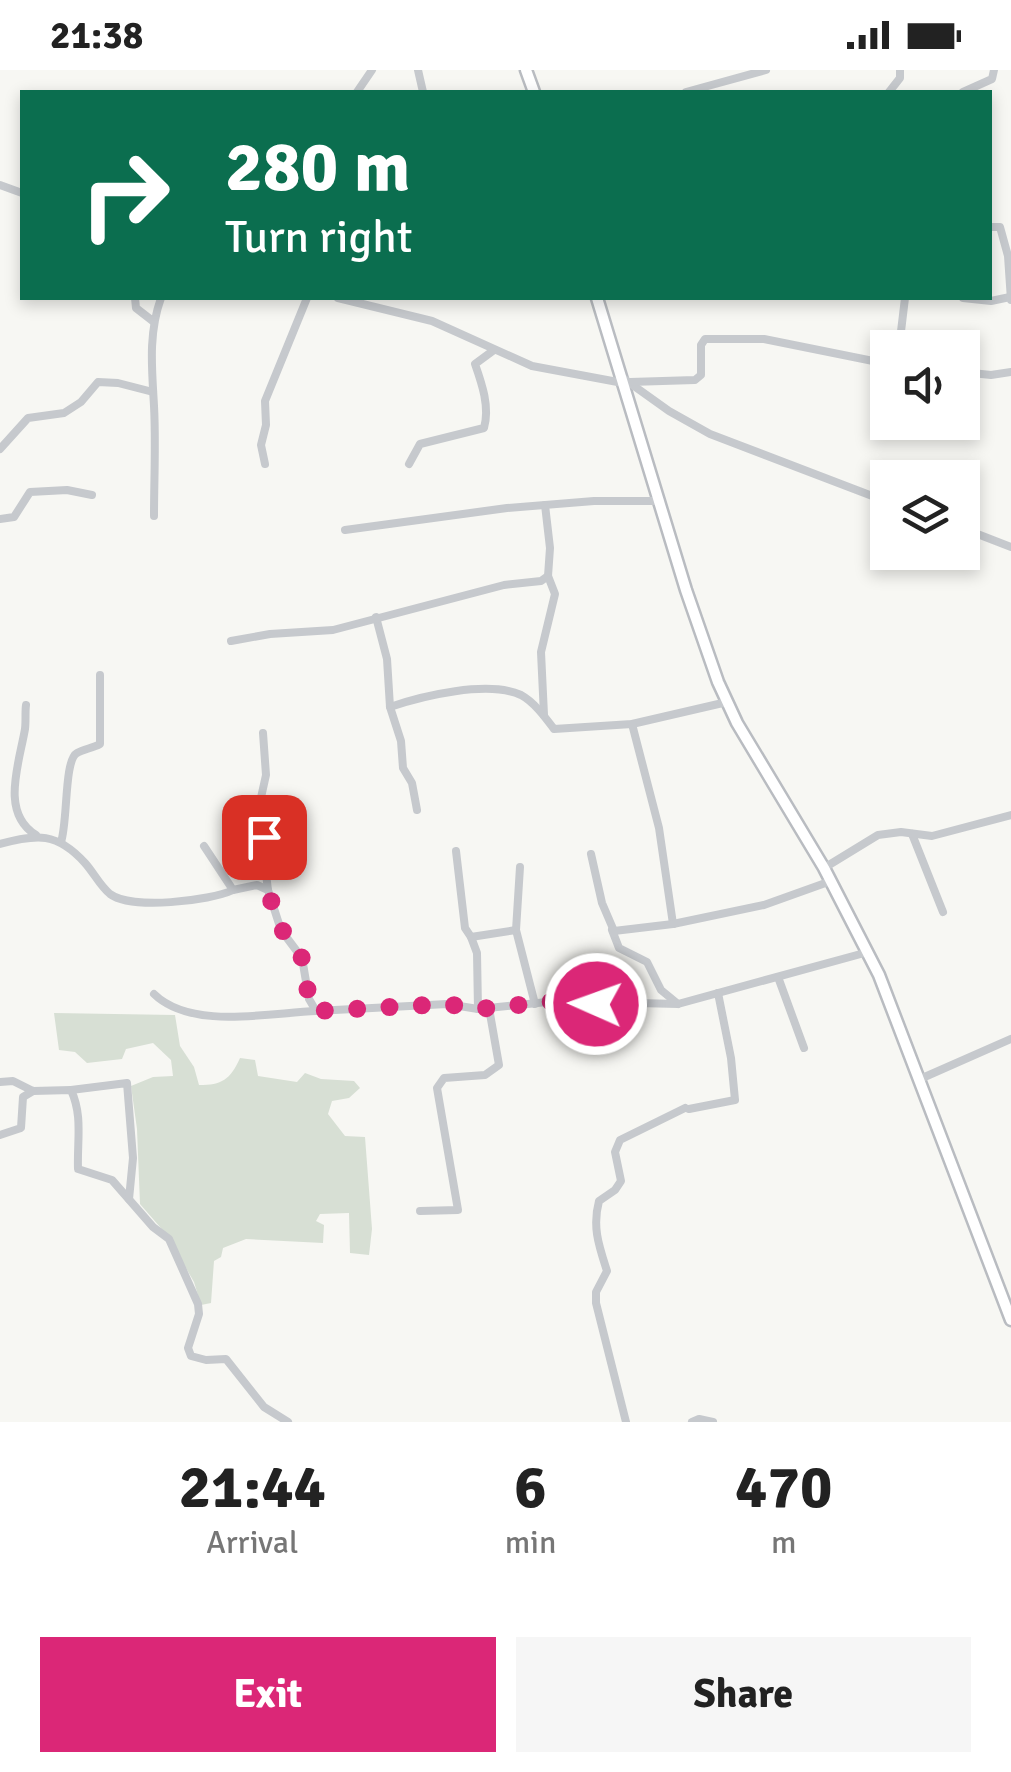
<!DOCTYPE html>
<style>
body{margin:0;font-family:Signika,sans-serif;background:#f6f6f6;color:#222;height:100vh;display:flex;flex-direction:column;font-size:38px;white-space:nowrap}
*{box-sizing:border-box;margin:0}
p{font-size:32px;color:#767676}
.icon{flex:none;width:55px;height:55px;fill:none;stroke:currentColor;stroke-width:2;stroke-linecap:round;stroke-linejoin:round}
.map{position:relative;height:1352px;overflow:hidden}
.panel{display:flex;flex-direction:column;background:#fff;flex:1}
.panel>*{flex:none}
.guide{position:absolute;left:20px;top:20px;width:972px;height:210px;border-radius:0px;box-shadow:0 5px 15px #0003;background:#0b6e4f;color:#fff;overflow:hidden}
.controls{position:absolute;left:870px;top:260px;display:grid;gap:20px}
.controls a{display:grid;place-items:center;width:110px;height:110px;border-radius:0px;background:#fff;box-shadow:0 5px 15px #0003;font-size:50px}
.pin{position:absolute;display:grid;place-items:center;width:85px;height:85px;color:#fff;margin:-42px;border-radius:20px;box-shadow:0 5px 15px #0006}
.me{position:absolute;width:110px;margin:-55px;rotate:272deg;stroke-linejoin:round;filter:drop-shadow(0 0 8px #0008)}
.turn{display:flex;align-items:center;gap:35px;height:210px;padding:0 40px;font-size:45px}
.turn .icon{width:130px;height:130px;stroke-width:2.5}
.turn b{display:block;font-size:70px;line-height:85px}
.eta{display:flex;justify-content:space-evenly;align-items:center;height:170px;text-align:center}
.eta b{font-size:60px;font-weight:700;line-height:70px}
.primary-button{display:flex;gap:20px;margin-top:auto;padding:20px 40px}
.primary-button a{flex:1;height:115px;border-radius:0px;background:#db2777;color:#fff;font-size:40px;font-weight:700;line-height:115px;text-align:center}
.primary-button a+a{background:#f6f6f6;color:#222}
.status{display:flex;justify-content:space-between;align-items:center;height:70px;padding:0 50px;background:#fff;direction:ltr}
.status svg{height:28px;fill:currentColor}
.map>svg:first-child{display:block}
.green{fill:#d7dfd4}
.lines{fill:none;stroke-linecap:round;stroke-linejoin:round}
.major-casing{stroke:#b9bcc1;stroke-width:15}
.minor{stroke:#c6c9cd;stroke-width:8}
.major{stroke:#fff;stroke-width:10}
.route{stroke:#db2777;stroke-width:18;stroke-dasharray:0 32.4}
</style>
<div class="status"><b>21:38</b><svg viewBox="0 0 49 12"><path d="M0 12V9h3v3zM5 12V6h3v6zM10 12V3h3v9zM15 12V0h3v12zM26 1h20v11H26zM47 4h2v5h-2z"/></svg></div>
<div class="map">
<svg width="1011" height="1352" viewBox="0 0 1011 1352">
<rect width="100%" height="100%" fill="#f7f7f3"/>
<!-- green -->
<path class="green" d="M 54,943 L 175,945 L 180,976 L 194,997 L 199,1015 C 222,1015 230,1010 240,988 L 255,990 L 258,1006 L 297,1012 L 305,1003 L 321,1009 L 354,1011 L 360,1018 L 349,1028 L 332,1031 L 328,1044 L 345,1066 L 365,1067 L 372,1159 L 369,1185 L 350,1183 L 349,1143 L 320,1144 L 316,1151 L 324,1155 L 323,1173 L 246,1169 L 223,1178 L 221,1187 L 214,1191 L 211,1233 L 201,1235 L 194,1212 L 167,1165 L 140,1134 L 137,1059 L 131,1016 L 153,1007 L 173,1006 L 171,990 L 153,973 L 126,979 L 122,989 L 87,993 L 75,982 L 59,980 Z"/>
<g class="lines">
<defs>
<g id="major">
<polyline points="526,0 534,22"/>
<polyline points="597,228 686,520 718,612 737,653 824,798 879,905 1011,1250"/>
</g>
</defs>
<!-- major casing -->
<use href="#major" class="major-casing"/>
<!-- minor -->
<g class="minor">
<polyline points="418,0 423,22"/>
<polyline points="357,22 372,0"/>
<polyline points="686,22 766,0"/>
<polyline points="889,22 900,8 900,0"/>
<polyline points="963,22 992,9 994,0"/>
<polyline points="0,115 22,123"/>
<polyline points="990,157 1000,157 1008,186 1011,230"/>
<polyline points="135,228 136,238 154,252"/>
<polyline points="338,228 432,251 532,296 623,313"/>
<polyline points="963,228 991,231 1010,227"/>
<polyline points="899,278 905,228"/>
<polyline points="962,302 991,305 1011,302"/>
<polyline points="620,306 669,341 710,364 888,432"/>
<polyline points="630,312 695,310 701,305 701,275 705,269 764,269 888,294"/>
<polyline points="0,379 28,348 64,343 81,332 98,312 118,313 153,322"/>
<polyline points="265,394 261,375 266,355 265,331 307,228"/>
<path d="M 409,394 L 420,374 L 484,358 C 490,337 482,314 475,294 L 494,280"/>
<path d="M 154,446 C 154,410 156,372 154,336 C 152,299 148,264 161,228"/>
<polyline points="0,449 14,447 30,422 67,420 92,425"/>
<polyline points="962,458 1011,477"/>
<polyline points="345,460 507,438 594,431 660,431"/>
<polyline points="376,547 387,589 390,637 401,671 403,698 412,713 417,740"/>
<polyline points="231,571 270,564 333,560 504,515 541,511 548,506 550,478 545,435"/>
<path d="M 26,635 C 25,642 26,651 25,659 C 19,694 0,743 36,765"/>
<path d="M 390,637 C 422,626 488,610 521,625 C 534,632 545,647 554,659 L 632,654 L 727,632"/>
<polyline points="544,645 541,582 555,524 548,506"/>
<polyline points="632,654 659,758 673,854"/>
<polyline points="263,663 266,705 258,741 268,820"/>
<polyline points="912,764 943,842"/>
<path d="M 61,772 C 68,751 64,690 77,683 C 84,679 93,678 100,674 L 100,605"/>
<path d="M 0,774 C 37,764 57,762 85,793 C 94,803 100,816 110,824 C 131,840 210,831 233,820"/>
<polyline points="204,776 233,820 257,815 268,820 281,860 302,888 309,929 316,941 447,934 478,939 557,931 678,934 868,882"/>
<polyline points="456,781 465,858 471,867"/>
<polyline points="591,784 602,833 614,861 673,854 764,835 831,811"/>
<polyline points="520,797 516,860 535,934"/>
<polyline points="824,798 878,765 901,762 932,766 1011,745"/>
<polyline points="612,860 619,878 647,892 661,920 678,934"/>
<polyline points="778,907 804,978"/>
<path d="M 154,924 C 191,960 268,943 316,941"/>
<polyline points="478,939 477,883 471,867 516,860"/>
<polyline points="920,1009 1011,969"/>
<path d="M 0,1012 L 13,1011 L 33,1021 L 71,1020 C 83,1046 77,1070 78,1099 L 112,1110 L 153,1157 L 169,1169 L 198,1234 L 199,1244 L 188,1278 L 191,1286 L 206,1290 L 226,1289 L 264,1337 L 288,1352"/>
<polyline points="71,1020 127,1013 133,1088 129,1129"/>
<polyline points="689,1039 735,1030 731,988 718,923"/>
<polyline points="0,1065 21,1058 23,1027 33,1021"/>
<polyline points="420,1141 458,1140 437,1018 444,1008 485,1005 499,995 489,938"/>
<path d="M 626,1352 L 596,1233 L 596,1222 L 607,1201 C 599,1176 592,1157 599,1131 L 615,1120 L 621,1111 L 615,1082 L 620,1070 L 685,1038"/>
<polyline points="692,1352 699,1349 713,1352"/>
</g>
<!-- major -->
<use href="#major" class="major"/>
</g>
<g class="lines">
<!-- route -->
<polyline class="route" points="264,767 268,820 278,854 302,888 309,928 316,941 447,934 478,939 558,931 596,934"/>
</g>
</svg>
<div class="controls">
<a><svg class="icon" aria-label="sound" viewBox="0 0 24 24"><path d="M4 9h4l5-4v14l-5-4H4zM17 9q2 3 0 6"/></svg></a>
<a><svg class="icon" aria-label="layers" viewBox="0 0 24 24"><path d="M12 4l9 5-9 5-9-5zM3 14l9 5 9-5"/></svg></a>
</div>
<div class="pin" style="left:264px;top:767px;background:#d93025"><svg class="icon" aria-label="arrive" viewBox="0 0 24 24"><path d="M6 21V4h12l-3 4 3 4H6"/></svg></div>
<svg class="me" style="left:596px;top:934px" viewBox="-20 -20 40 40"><circle r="17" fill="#db2777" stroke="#fff" stroke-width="3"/><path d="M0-11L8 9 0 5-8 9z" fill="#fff"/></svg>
<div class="guide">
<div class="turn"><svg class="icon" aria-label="right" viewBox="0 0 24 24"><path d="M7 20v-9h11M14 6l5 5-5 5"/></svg><div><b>280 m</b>Turn right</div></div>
</div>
</div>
<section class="panel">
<div class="eta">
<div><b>21:44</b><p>Arrival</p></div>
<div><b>6</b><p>min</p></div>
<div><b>470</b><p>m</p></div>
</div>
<div class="primary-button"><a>Exit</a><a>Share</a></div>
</section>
